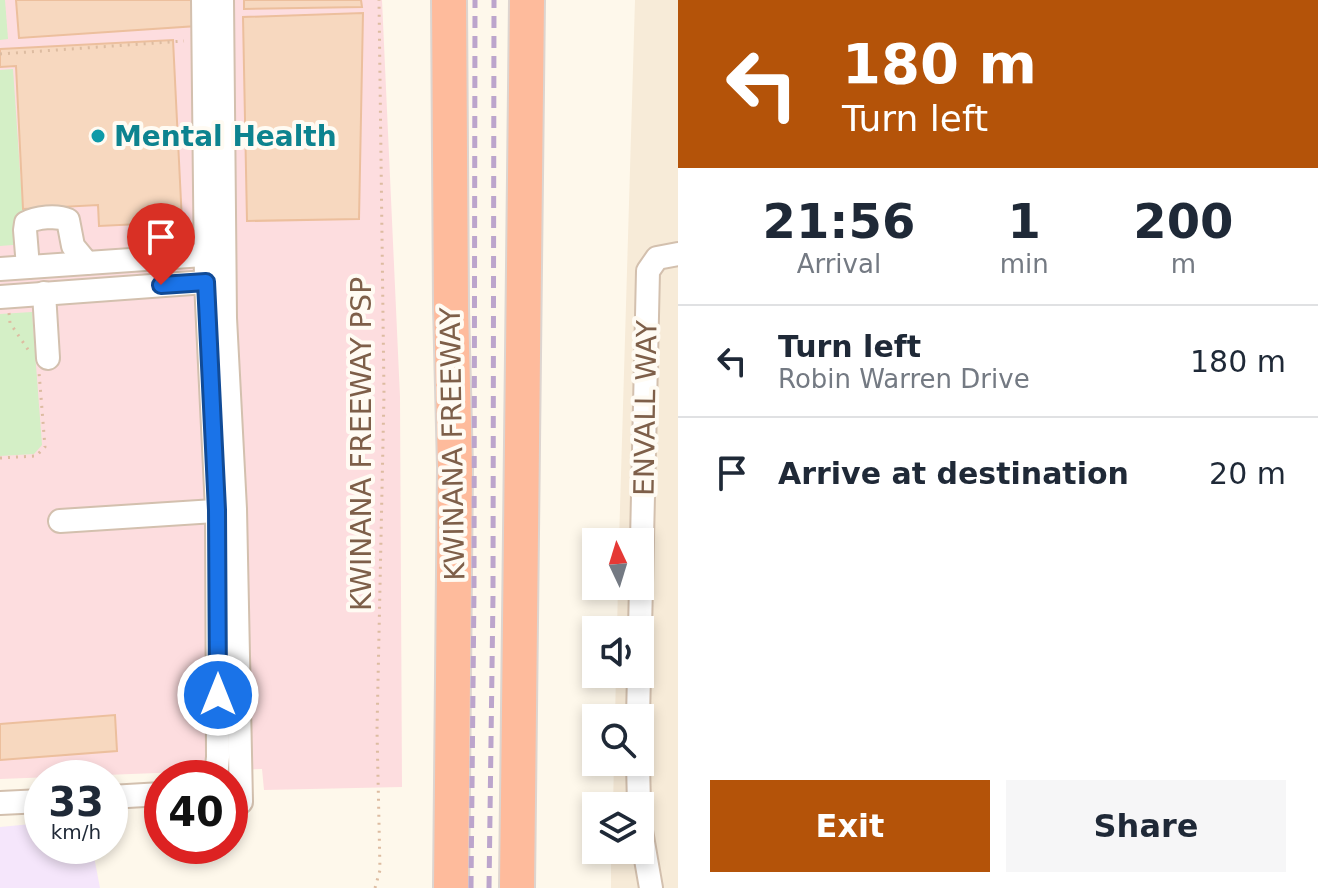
<!DOCTYPE html>
<style>
body{margin:0;font-family:"DejaVu Sans",sans-serif;background:#f6f6f7;color:#1f2937;height:100vh;display:flex;flex-direction:column;font-size:30px;white-space:nowrap}
*{box-sizing:border-box;margin:0}
p{font-size:26px;color:#747a83}
.icon{flex:none;width:44px;height:44px;fill:none;stroke:currentColor;stroke-width:2;stroke-linecap:round;stroke-linejoin:round}
.map{position:relative;flex:1;overflow:hidden}
.details{display:flex;flex-direction:column;background:#fff;width:640px}
.details>*{flex:none}
.top-card{background:#b45309;color:#fff;overflow:hidden}
.needle{width:52px;rotate:356deg}
.tools{position:absolute;left:582px;top:528px;display:grid;gap:16px}
.tools a{display:grid;place-items:center;width:72px;height:72px;border-radius:0px;background:#fff;box-shadow:0 4px 12px #0003;font-size:40px}
.speed{position:absolute;left:24px;top:760px;display:flex;gap:16px;font-size:40px;font-weight:700;text-align:center}
.speed>*{display:grid;place-content:center;width:104px;height:104px;border-radius:50%;background:#fff;box-shadow:0 4px 12px #0003;line-height:1}
.speed small{font-size:20px;font-weight:400}
.speed .limit{border:12px solid #d22;background:#fff;color:#111}
.pin{position:absolute;display:grid;place-items:center;width:68px;height:68px;color:#fff;margin:-82px -34px;border-radius:50% 50% 50% 0;rotate:-45deg;box-shadow:0 0 8px #0007}
.pin .icon{rotate:45deg}
.me{position:absolute;width:88px;margin:-44px;rotate:0deg;stroke-linejoin:round;filter:drop-shadow(0 0 6px #0008)}
.turn{display:flex;align-items:center;gap:28px;height:168px;padding:0 32px;font-size:36px}
.turn .icon{width:104px;height:104px;stroke-width:2.5}
.turn b{display:block;font-size:56px;line-height:68px}
.eta{display:flex;justify-content:space-evenly;align-items:center;height:136px;text-align:center}
.eta b{font-size:48px;font-weight:700;line-height:56px}
.cta{display:flex;gap:16px;margin-top:auto;padding:16px 32px}
.cta a{flex:1;height:92px;border-radius:0px;background:#b45309;color:#fff;font-size:32px;font-weight:700;line-height:92px;text-align:center}
.cta a+a{background:#f6f6f7;color:#1f2937}
ul{padding:0;list-style:none}
li{display:flex;align-items:center;gap:24px;height:112px;padding:0 32px;border-top:2px solid #e0e1e3}
li div{flex:1}
li b{display:block;font-size:30px}
li em{font-style:normal}
main{display:flex;flex:1;min-height:0}
.map>svg:first-child{display:block}
.residential{fill:#f7ebd8}
.education{fill:#f5e6fb}
.medical{fill:#fddddf}
.green{fill:#d4efc6}
.building{fill:#f7d8bf;stroke:#ecbf9d;stroke-width:2}
.lines{fill:none;stroke-linecap:round;stroke-linejoin:round}
.minor-casing{stroke:#d3c0ae;stroke-width:26}
.highway-casing{stroke:#ddd5d0;stroke-width:38}
.path{stroke:#ddbca1;stroke-width:3;stroke-dasharray:2 6;stroke-linecap:butt}
.minor{stroke:#fff;stroke-width:22}
.highway{stroke:#febb9c;stroke-width:34}
.rail{stroke:#bca5cc;stroke-width:5;stroke-dasharray:12 8;stroke-linecap:butt}
.route-casing{stroke:#114b97;stroke-width:20}
.route{stroke:#1a73e8;stroke-width:14}
.culture-dot{fill:#0f9aa8;stroke:#fffbf3;stroke-width:3}
.labels{text-anchor:middle;stroke-width:8;stroke-linejoin:round;paint-order:stroke}
.culture-label{font-size:28px;font-weight:bold;fill:#0d838f;stroke:#fffbf3;text-anchor:start}
.street-label{font-size:28px;fill:#7e5f49;stroke:#fffbf3}
</style>
<main>
<div class="map">
<svg width="678" height="888" viewBox="0 0 678 888">
<rect width="100%" height="100%" fill="#fef8eb"/>
<!-- residential -->
<polygon class="residential" points="635,0 678,0 678,888 611,888 611,850 640,850 640,806 613,806 614,762 640,762 640,718 615,718 616,674 640,674 640,630 617,630 618,586 640,586 640,542 619,542"/>
<!-- education -->
<polygon class="education" points="42,823 42,846 92,846 100,888 0,888 0,827"/>
<!-- medical -->
<polygon class="medical" points="0,0 382,0 400,397 402,787 264,790 262,769 0,779"/>
<!-- green -->
<g class="green">
<polygon points="0,0 5,0 8,39 0,40"/>
<polygon points="13,69 25,244 0,246 0,70"/>
<polygon points="32,312 42,445 34,454 0,456 0,314"/>
</g>
<!-- building -->
<g class="building">
<polygon points="16,0 196,0 197,26 19,38"/>
<polygon points="244,0 361,0 362,7 244,9"/>
<polygon points="363,13 359,219 247,221 243,17"/>
<polygon points="173,40 182,222 99,226 98,205 23,209 16,66 0,67 0,49"/>
<polygon points="115,715 117,751 0,760 0,724"/>
</g>
<g class="lines">
<defs>
<g id="minor">
<polyline points="203,0 206,282 217,510 218,757 216,778"/>
<polyline points="222,0 225,318 235,509 241,802 230,802"/>
<path d="M 28,267 L 25,230 L 26,223 C 36,217 57,215 68,220 L 73,246 L 87,263"/>
<polyline points="0,269 218,254"/>
<polyline points="44,293 48,358"/>
<polyline points="0,297 220,281"/>
<polyline points="60,521 230,510"/>
<polyline points="640,630 648,271 657,258 678,254"/>
<polyline points="638,718 639,674"/>
<polyline points="638,762 639,806"/>
<polyline points="110,797 162,794"/>
<polyline points="0,803 42,801"/>
<polyline points="640,825 651,888"/>
</g>
<g id="highway">
<polyline points="449,0 451,307 455,467 451,888"/>
<polyline points="517,888 527,0"/>
</g>
</defs>
<!-- minor casing -->
<use href="#minor" class="minor-casing"/>
<!-- highway casing -->
<use href="#highway" class="highway-casing"/>
<!-- path -->
<g class="path">
<polyline points="0,54 184,41"/>
<polyline points="9,313 10,323 29,351"/>
<polyline points="0,458 36,456 45,447 39,372"/>
<polyline points="375,888 380,870 377,730 384,394 379,0"/>
</g>
<!-- minor -->
<use href="#minor" class="minor"/>
<!-- highway -->
<use href="#highway" class="highway"/>
<!-- rail -->
<g class="rail">
<polyline points="471,888 474,589 475,0"/>
<polyline points="489,888 493,596 494,0"/>
</g>
</g>
<g class="lines">
<defs>
<polyline id="route" points="161,285 206,282 217,510 218,695"/>
</defs>
<!-- route casing -->
<use href="#route" class="route-casing"/>
<!-- route -->
<use href="#route" class="route"/>
</g>
<!-- markers -->
<circle class="culture-dot" cx="98" cy="136" r="8"/>
<g class="labels">
<!-- culture labels -->
<g class="culture-label">
<text x="114" y="146">Mental Health</text>
</g>
<!-- street labels -->
<g class="street-label">
<text transform="translate(645 408) rotate(-89)" y="10">ENVALL WAY</text>
<text transform="translate(361 444) rotate(-90)" y="10">KWINANA FREEWAY PSP</text>
<text transform="translate(452 444) rotate(-91)" y="10">KWINANA FREEWAY</text>
</g>
</g>
</svg>
<div class="tools">
<a><svg class="needle" viewBox="-14 -14 28 28"><path d="M0-13l5 13h-10z" fill="#e53935"/><path d="M0 13l5-13h-10z" fill="#747a83"/></svg></a>
<a><svg class="icon" aria-label="sound" viewBox="0 0 24 24"><path d="M4 9h4l5-4v14l-5-4H4zM17 9q2 3 0 6"/></svg></a>
<a><svg class="icon" aria-label="search" viewBox="0 0 24 24"><circle cx="10" cy="10" r="6"/><path d="M15 15l6 6"/></svg></a>
<a><svg class="icon" aria-label="layers" viewBox="0 0 24 24"><path d="M12 4l9 5-9 5-9-5zM3 14l9 5 9-5"/></svg></a>
</div>
<div class="speed"><div>33<small>km/h</small></div><div class="limit">40</div></div>
<div class="pin" style="left:161px;top:285px;background:#d93025"><svg class="icon" aria-label="arrive" viewBox="0 0 24 24"><path d="M6 21V4h12l-3 4 3 4H6"/></svg></div>
<svg class="me" style="left:218px;top:695px" viewBox="-20 -20 40 40"><circle r="17" fill="#1a73e8" stroke="#fff" stroke-width="3"/><path d="M0-11L8 9 0 5-8 9z" fill="#fff"/></svg>
</div>
<section class="details">
<div class="top-card">
<div class="turn"><svg class="icon" aria-label="left" viewBox="0 0 24 24"><path d="M17 20v-9H6M10 6l-5 5 5 5"/></svg><div><b>180 m</b>Turn left</div></div>
</div>
<div class="eta">
<div><b>21:56</b><p>Arrival</p></div>
<div><b>1</b><p>min</p></div>
<div><b>200</b><p>m</p></div>
</div>
<ul>
<li><svg class="icon" aria-label="left" viewBox="0 0 24 24"><path d="M17 20v-9H6M10 6l-5 5 5 5"/></svg><div><b>Turn left</b><p>Robin Warren Drive</p></div><em>180 m</em></li>
<li><svg class="icon" aria-label="arrive" viewBox="0 0 24 24"><path d="M6 21V4h12l-3 4 3 4H6"/></svg><div><b>Arrive at destination</b></div><em>20 m</em></li>
</ul>
<div class="cta"><a>Exit</a><a>Share</a></div>
</section>
</main>
